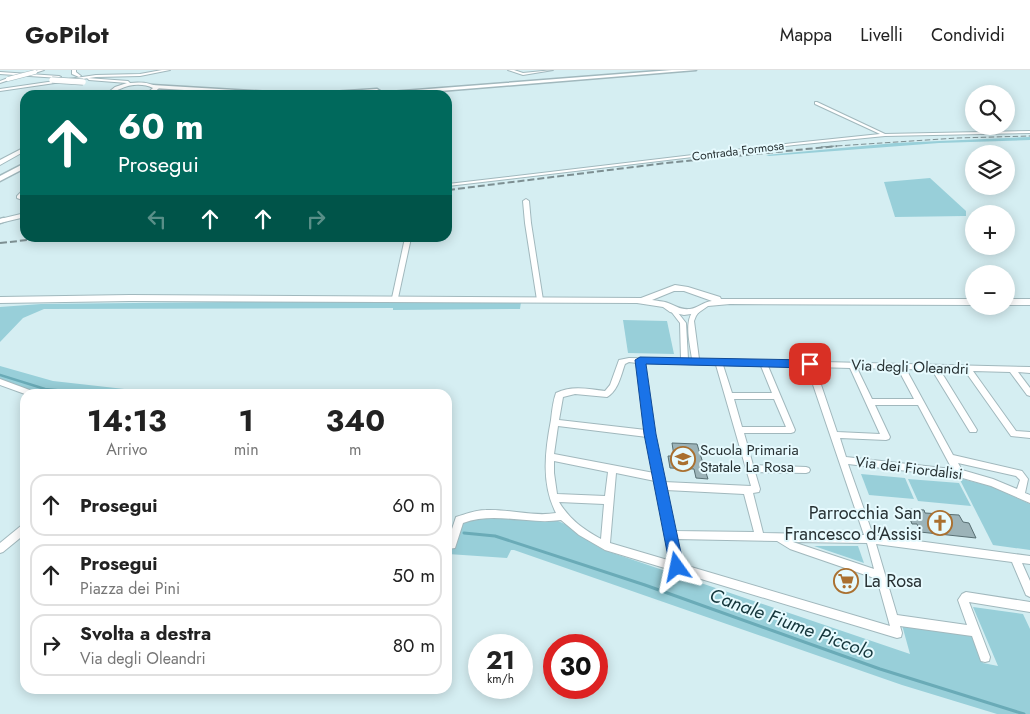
<!DOCTYPE html>
<html lang="it">
<meta charset="utf-8">
<style>
body{margin:0;font-family:Jost,sans-serif;background:#f6f6f6;color:#222;height:100vh;display:flex;flex-direction:column;font-size:19px;white-space:nowrap}
*{box-sizing:border-box;margin:0}
p{font-size:16px;color:#767676}
.icon{flex:none;width:28px;height:28px;fill:none;stroke:currentColor;stroke-width:2;stroke-linecap:round;stroke-linejoin:round}
.map{position:relative;flex:1;overflow:hidden}
.sheet{position:absolute;left:20px;top:319px;width:432px;height:305px;display:flex;flex-direction:column;background:#fff;border-radius:15px;box-shadow:0 2px 12px #0003}
.sheet>*{flex:none}
.hud{position:absolute;left:20px;top:20px;width:432px;height:152px;border-radius:15px;box-shadow:0 2px 12px #0003;background:#00695c;color:#fff;overflow:hidden}
.tools{position:absolute;left:965px;top:15px;display:grid;gap:10px}
.tools a{display:grid;place-items:center;width:50px;height:50px;border-radius:50%;background:#fff;box-shadow:0 2px 12px #0003;font-size:25px}
.speed{position:absolute;left:468px;top:564px;display:flex;gap:10px;font-size:25px;font-weight:700;text-align:center}
.speed>*{display:grid;place-content:center;width:65px;height:65px;border-radius:50%;background:#fff;box-shadow:0 2px 12px #0003;line-height:1}
.speed small{font-size:12px;font-weight:400}
.speed .limit{border:8px solid #d22;background:#fff;color:#111}
.pin{position:absolute;display:grid;place-items:center;width:42px;height:42px;color:#fff;margin:-21px;border-radius:10px;box-shadow:0 2px 8px #0006}
.me{position:absolute;width:55px;margin:-28px;rotate:348deg;stroke-linejoin:round;filter:drop-shadow(0 0 4px #0008)}
.turn{display:flex;align-items:center;gap:18px;height:105px;padding:0 15px;font-size:22px}
.turn .icon{width:65px;height:65px;stroke-width:2.5}
.turn b{display:block;font-size:35px;line-height:42px}
.lanes{display:flex;align-items:center;height:48px;padding:0 15px;background:#0003;justify-content:center;gap:25px;direction:ltr}
.lanes .off{opacity:.35}
.eta{display:flex;justify-content:space-evenly;align-items:center;height:85px;text-align:center}
.eta b{font-size:30px;font-weight:700;line-height:35px}
ul{padding:0;list-style:none}
li{display:flex;align-items:center;gap:15px;height:62px;margin:0 10px 8px;padding:0 5px;border:2px solid #e0e0e0;border-radius:15px}
li div{flex:1}
li b{display:block;font-size:19px}
li em{font-style:normal}
header{display:flex;align-items:center;gap:30px;box-sizing:border-box;height:70px;padding:0 25px;background:#fff;border-bottom:1px solid #e0e0e0}
header strong{font-size:24px}
nav{display:flex;gap:28px;margin-inline-start:auto;font-size:18px}
.map>svg:first-child{display:block}
.green{fill:#98cfd9}
.lines{fill:none;stroke-linecap:round;stroke-linejoin:round}
.stream-far1{stroke:#6aabb7;stroke-width:2.5}
.stream{stroke:#6aabb7;stroke-width:3}
.building{fill:#9cb3b8;stroke:#586f73}
.minor-casing{stroke:#a1b8bd;stroke-width:2}
.major-casing{stroke:#a1b8bd;stroke-width:2}
.highway-casing{stroke:#a1b8bd;stroke-width:3}
.minor{fill:#fff;fill-rule:evenodd}
.major{fill:#fff;fill-rule:evenodd}
.highway{fill:#fff;fill-rule:evenodd}
.rail-far1{stroke:#7d8f92;stroke-width:1;stroke-dasharray:5.5 2.5;stroke-linecap:butt}
.rail{stroke:#7d8f92;stroke-width:2;stroke-dasharray:7 3;stroke-linecap:butt}
.minor-bridge-casing{stroke:#a1b8bd;stroke-width:5;stroke-linecap:butt}
.major-bridge-casing{stroke:#a1b8bd;stroke-width:7;stroke-linecap:butt}
.minor-bridge{stroke:#fff;stroke-width:4}
.major-bridge{stroke:#fff;stroke-width:5.5}
.route{fill:#1a73e8;stroke:#114b97}
.labels{text-anchor:middle;stroke-width:4;stroke-linejoin:round;paint-order:stroke}
.far-street-label{font-size:12px;fill:#283234;stroke:#e6fafe}
.street-label{font-size:15px;fill:#283234;stroke:#e6fafe}
.poi-label{font-size:15px;fill:#283234;stroke:#e6fafe;text-anchor:start}
.near-poi-label{font-size:18px;fill:#283234;stroke:#e6fafe;text-anchor:end}
.near-water-label{font-size:19px;font-style:italic;fill:#14353a;stroke:#e6fafe}
</style>
<header>
<strong>GoPilot</strong>
<nav><a>Mappa</a><a>Livelli</a><a>Condividi</a></nav>
</header>
<div class="map">
<svg width="1030" height="644" viewBox="0 0 1030 644">
<rect width="100%" height="100%" fill="#d5eef2"/>
<!-- green -->
<g class="green">
<polygon points="1030,67 1030,70 939,73 769,86 766,85 895,73"/>
<polygon points="930,108 966,141 966,146 895,147 884,112"/>
<polygon points="229,232 521,232 520,239 393,240 393,238 44,239 23,248 0,272 0,237 41,234"/>
<polygon points="623,250 667,251 674,284 628,283"/>
<polygon points="0,296 53,311 169,324 42,324 0,310"/>
<polygon points="861,404 905,408 914,429 869,425"/>
<polygon points="959,408 993,417 1030,434 1030,480 993,475"/>
<polygon points="908,409 959,413 971,436 918,431"/>
<path d="M 493,447 L 558,451 C 575,457 588,472 604,480 L 910,584 L 902,555 L 971,565 L 983,593 L 998,596 L 973,537 L 1023,544 L 1030,559 L 1030,644 L 997,644 L 902,615 L 514,480 L 511,480 L 507,488 L 448,484 L 448,477 L 455,478 L 460,454 L 466,450 Z"/>
<polygon points="858,476 864,493 814,476"/>
</g>
<g class="lines">
<!-- stream-far1 -->
<polyline class="stream-far1" points="0,305 45,319 96,324"/>
<!-- stream -->
<polyline class="stream" points="464,463 495,466 645,515 880,599 1024,644"/>
</g>
<!-- building -->
<g class="building">
<polygon points="672,373 697,374 708,409 696,408 694,399 670,398 668,386 674,386"/>
<polygon points="906,439 924,440 925,443 959,445 963,452 969,453 976,468 920,462 917,454 912,454"/>
</g>
<g class="lines">
<defs>
<g id="minor">
<polygon points="38,0 44,0 35,3 33,2"/>
<polygon points="162,0 170,0 140,6 96,7 0,21 0,19 96,5 140,4"/>
<polygon points="508,0 514,0 523,3 553,0 523,5"/>
<polygon points="8,8 9,10 0,13 0,11"/>
<polygon points="815,32 817,32 885,64 1030,61 1030,63 885,66 794,75 448,116 448,114 794,73 880,64 815,34"/>
<polygon points="25,118 25,123 22,126 25,127 25,131 17,128 17,126"/>
<polygon points="526,129 529,131 531,153 543,230 540,232 537,230 525,153 523,131"/>
<polygon points="405,168 411,168 398,228 395,230 392,228"/>
<path d="M 698,237 L 701,239 L 696,246 L 694,251 L 699,289 L 1030,297 L 1030,303 L 1018,302 L 1030,318 L 1030,326 L 1027,325 L 1010,302 L 973,301 L 1016,361 L 1030,362 L 1030,368 L 1011,366 L 965,301 L 940,300 L 977,360 L 976,362 L 970,362 L 932,300 L 906,299 L 953,385 L 1022,401 L 1028,409 L 1025,423 L 1030,425 L 1030,433 L 991,416 L 959,407 L 848,394 L 873,465 L 1030,486 L 1030,494 L 1022,493 L 1030,511 L 1030,527 L 1026,525 L 1012,492 L 876,474 L 897,545 L 967,555 L 958,530 L 962,524 L 966,522 L 1030,532 L 1030,542 L 969,532 L 990,587 L 989,591 L 985,592 L 981,591 L 972,566 L 900,556 L 902,563 L 901,567 L 897,568 L 605,480 L 579,465 L 561,450 C 528,455 495,441 463,453 L 455,478 L 448,479 L 448,471 L 456,447 C 466,444 475,440 486,440 C 510,439 533,447 556,443 C 541,414 545,381 551,350 C 552,341 553,331 556,323 C 572,315 589,319 605,321 L 610,315 L 619,290 L 629,288 L 681,289 L 680,253 L 670,240 L 673,238 L 675,239 L 686,253 L 688,289 L 692,289 C 690,273 682,246 698,237 ZM 629,292 L 637,293 L 646,360 L 559,350 L 563,327 L 575,324 L 607,327 C 618,321 621,305 625,294 ZM 644,293 L 716,295 L 751,416 L 664,412 L 654,364 ZM 723,295 L 761,296 L 772,323 L 732,323 ZM 768,296 L 807,297 L 864,465 L 763,463 L 753,423 L 759,422 L 760,419 L 755,402 L 806,403 L 809,402 L 810,400 L 809,398 L 806,397 L 753,395 L 744,363 L 791,363 L 794,362 L 795,360 ZM 815,297 L 850,298 L 880,364 L 837,362 ZM 857,298 L 898,299 L 914,329 L 872,329 ZM 734,329 L 774,329 L 786,357 L 742,357 ZM 875,335 L 918,335 L 952,399 L 846,387 L 840,368 L 886,370 L 889,369 L 890,367 ZM 558,356 L 647,367 L 654,403 L 554,384 ZM 554,391 L 608,402 L 605,426 L 557,424 L 554,403 ZM 958,393 L 1016,406 L 1020,410 L 1017,419 L 993,409 L 962,400 ZM 616,403 L 655,411 L 671,491 L 610,473 ZM 666,420 L 744,424 L 754,462 L 674,461 ZM 559,432 L 604,434 L 601,469 C 583,459 570,450 559,432 ZM 676,469 L 777,471 L 790,479 L 877,509 L 890,556 L 681,494 ZM 793,472 L 867,473 L 874,499 Z"/>
<polygon points="0,309 35,322 36,324 25,324 0,315"/>
<polygon points="25,454 25,464 3,482 0,483 0,473 22,455"/>
</g>
<g id="major">
<polygon points="72,0 76,0 76,2 81,6 79,7 72,4"/>
<polygon points="0,2 59,6 61,7 59,8 0,4"/>
<path d="M 87,8 L 128,11 L 130,13 C 140,12 150,12 159,18 L 151,25 L 145,25 L 153,18 C 143,13 130,14 120,19 C 114,21 112,25 105,25 L 115,17 L 127,13 L 89,10 Z"/>
<polygon points="25,77 25,81 0,95 0,90"/>
<polygon points="25,143 25,147 0,153 0,149"/>
<path d="M 675,215 L 688,217 L 720,227 L 721,229 L 974,229 L 974,235 L 730,234 L 708,236 L 698,243 L 684,245 L 670,242 L 663,237 L 637,233 L 130,231 L 0,233 L 0,227 L 130,225 L 641,228 ZM 674,221 L 684,221 L 712,231 C 703,232 698,238 690,239 C 680,240 676,236 668,233 C 663,231 657,231 652,230 Z"/>
<rect x="1006" y="229" width="24" height="6"/>
</g>
<g id="highway">
<polygon points="672,0 696,0 391,25 366,25 368,24 314,25 317,23 377,19 380,21 377,23"/>
<polygon points="152,15 287,23 290,25 261,25 154,18"/>
<polygon points="25,93 25,98 0,111 0,106"/>
<polygon points="4,148 8,150 0,153 0,149"/>
</g>
</defs>
<!-- minor casing -->
<use href="#minor" class="minor-casing"/>
<!-- major casing -->
<use href="#major" class="major-casing"/>
<!-- highway casing -->
<use href="#highway" class="highway-casing"/>
<!-- minor -->
<use href="#minor" class="minor"/>
<!-- major -->
<use href="#major" class="major"/>
<!-- highway -->
<use href="#highway" class="highway"/>
<!-- rail-far1 -->
<polyline class="rail-far1" points="821,77 957,68 1030,66"/>
<!-- rail -->
<g class="rail">
<polyline points="448,120 666,93 837,76"/>
<polyline points="0,173 46,168"/>
</g>
<defs>
<polyline id="minor-bridge" points="8,9 35,2"/>
<polyline id="major-bridge" points="52,10 83,12"/>
</defs>
<!-- minor-bridge casing -->
<use href="#minor-bridge" class="minor-bridge-casing"/>
<!-- major-bridge casing -->
<use href="#major-bridge" class="major-bridge-casing"/>
<!-- minor-bridge -->
<use href="#minor-bridge" class="minor-bridge"/>
<!-- major-bridge -->
<use href="#major-bridge" class="major-bridge"/>
</g>
<!-- route -->
<polygon class="route" points="640,287 810,290 816,294 810,298 646,294 656,364 684,497 682,502 677,504 672,502 670,497 644,364 635,290"/>
<!-- icons -->
<defs>
<symbol id="school-ring" viewBox="-11 -11 22 22"><circle r="9.5" fill="#e6fafe" stroke="#aa7030" stroke-width="1.5"/><path d="M0-5L7-2L0 1L-7-2ZM-4 1L0 2.5L4 1V4Q0 6-4 4Z" fill="#aa7030"/></symbol>
<symbol id="church-ring" viewBox="-11 -11 22 22"><circle r="9.5" fill="#e6fafe" stroke="#aa7030" stroke-width="1.5"/><path d="M-1.2-6h2.4v3.5h3.3v2.4h-3.3V6h-2.4V-.1h-3.3v-2.4h3.3Z" fill="#aa7030"/></symbol>
<symbol id="supermarket-ring" viewBox="-11 -11 22 22"><circle r="9.5" fill="#e6fafe" stroke="#aa7030" stroke-width="1.5"/><path d="M-6-5.5h2.5l.6 2H6L4.5 2H-2.5L-4.4-4H-6ZM-1.5 3.2a1.3 1.3 0 1 0 .1 0ZM3 3.2a1.3 1.3 0 1 0 .1 0Z" fill="#aa7030"/></symbol>
</defs>
<g fill-rule="evenodd">
<use href="#school-ring" x="669" y="375" width="28" height="28"/>
<use href="#church-ring" x="926" y="439" width="28" height="28"/>
<use href="#supermarket-ring" x="832" y="497" width="28" height="28"/>
</g>
<g class="labels">
<!-- far-street labels -->
<g class="far-street-label">
<text transform="translate(738 81) rotate(-7)" y="4">Contrada Formosa</text>
</g>
<!-- street labels -->
<g class="street-label">
<text transform="translate(910 297) rotate(2)" y="5">Via degli Oleandri</text>
<text transform="translate(909 398) rotate(7)" y="5">Via dei Fiordalisi</text>
</g>
<!-- poi labels -->
<g class="poi-label">
<text x="700" y="385">Scuola Primaria<tspan x="700" dy="17">Statale La Rosa</tspan></text>
</g>
<!-- near-poi labels -->
<g class="near-poi-label">
<text x="922" y="449">Parrocchia San<tspan x="922" dy="21">Francesco d'Assisi</tspan></text>
<text x="864" y="517" text-anchor="start">La Rosa</text>
</g>
<!-- near-water labels -->
<g class="near-water-label">
<text transform="translate(792 553) rotate(20)" y="7">Canale Fiume Piccolo</text>
</g>
</g>
</svg>
<div class="tools">
<a><svg class="icon" aria-label="search" viewBox="0 0 24 24"><circle cx="10" cy="10" r="6"/><path d="M15 15l6 6"/></svg></a>
<a><svg class="icon" aria-label="layers" viewBox="0 0 24 24"><path d="M12 4l9 5-9 5-9-5zM3 14l9 5 9-5"/></svg></a>
<a>+</a>
<a>−</a>
</div>
<div class="speed"><div>21<small>km/h</small></div><div class="limit">30</div></div>
<div class="pin" style="left:810px;top:294px;background:#d93025"><svg class="icon" aria-label="arrive" viewBox="0 0 24 24"><path d="M6 21V4h12l-3 4 3 4H6"/></svg></div>
<svg class="me" style="left:677px;top:497px" viewBox="-20 -20 40 40"><path d="M0-17L14 15 0 8-14 15z" fill="#1a73e8" stroke="#fff" stroke-width="4"/></svg>
<div class="hud">
<div class="turn"><svg class="icon" aria-label="ahead" viewBox="0 0 24 24"><path d="M12 20V5M6 11l6-6 6 6"/></svg><div><b>60 m</b>Prosegui</div></div>
<div class="lanes"><svg class="icon off" aria-label="left" viewBox="0 0 24 24"><path d="M17 20v-9H6M10 6l-5 5 5 5"/></svg><svg class="icon" aria-label="ahead" viewBox="0 0 24 24"><path d="M12 20V5M6 11l6-6 6 6"/></svg><svg class="icon" aria-label="ahead" viewBox="0 0 24 24"><path d="M12 20V5M6 11l6-6 6 6"/></svg><svg class="icon off" aria-label="right" viewBox="0 0 24 24"><path d="M7 20v-9h11M14 6l5 5-5 5"/></svg></div>
</div>
<section class="sheet">
<div class="eta">
<div><b>14:13</b><p>Arrivo</p></div>
<div><b>1</b><p>min</p></div>
<div><b>340</b><p>m</p></div>
</div>
<ul>
<li><svg class="icon" aria-label="ahead" viewBox="0 0 24 24"><path d="M12 20V5M6 11l6-6 6 6"/></svg><div><b>Prosegui</b></div><em>60 m</em></li>
<li><svg class="icon" aria-label="ahead" viewBox="0 0 24 24"><path d="M12 20V5M6 11l6-6 6 6"/></svg><div><b>Prosegui</b><p>Piazza dei Pini</p></div><em>50 m</em></li>
<li><svg class="icon" aria-label="right" viewBox="0 0 24 24"><path d="M7 20v-9h11M14 6l5 5-5 5"/></svg><div><b>Svolta a destra</b><p>Via degli Oleandri</p></div><em>80 m</em></li>
</ul>
</section>
</div>
